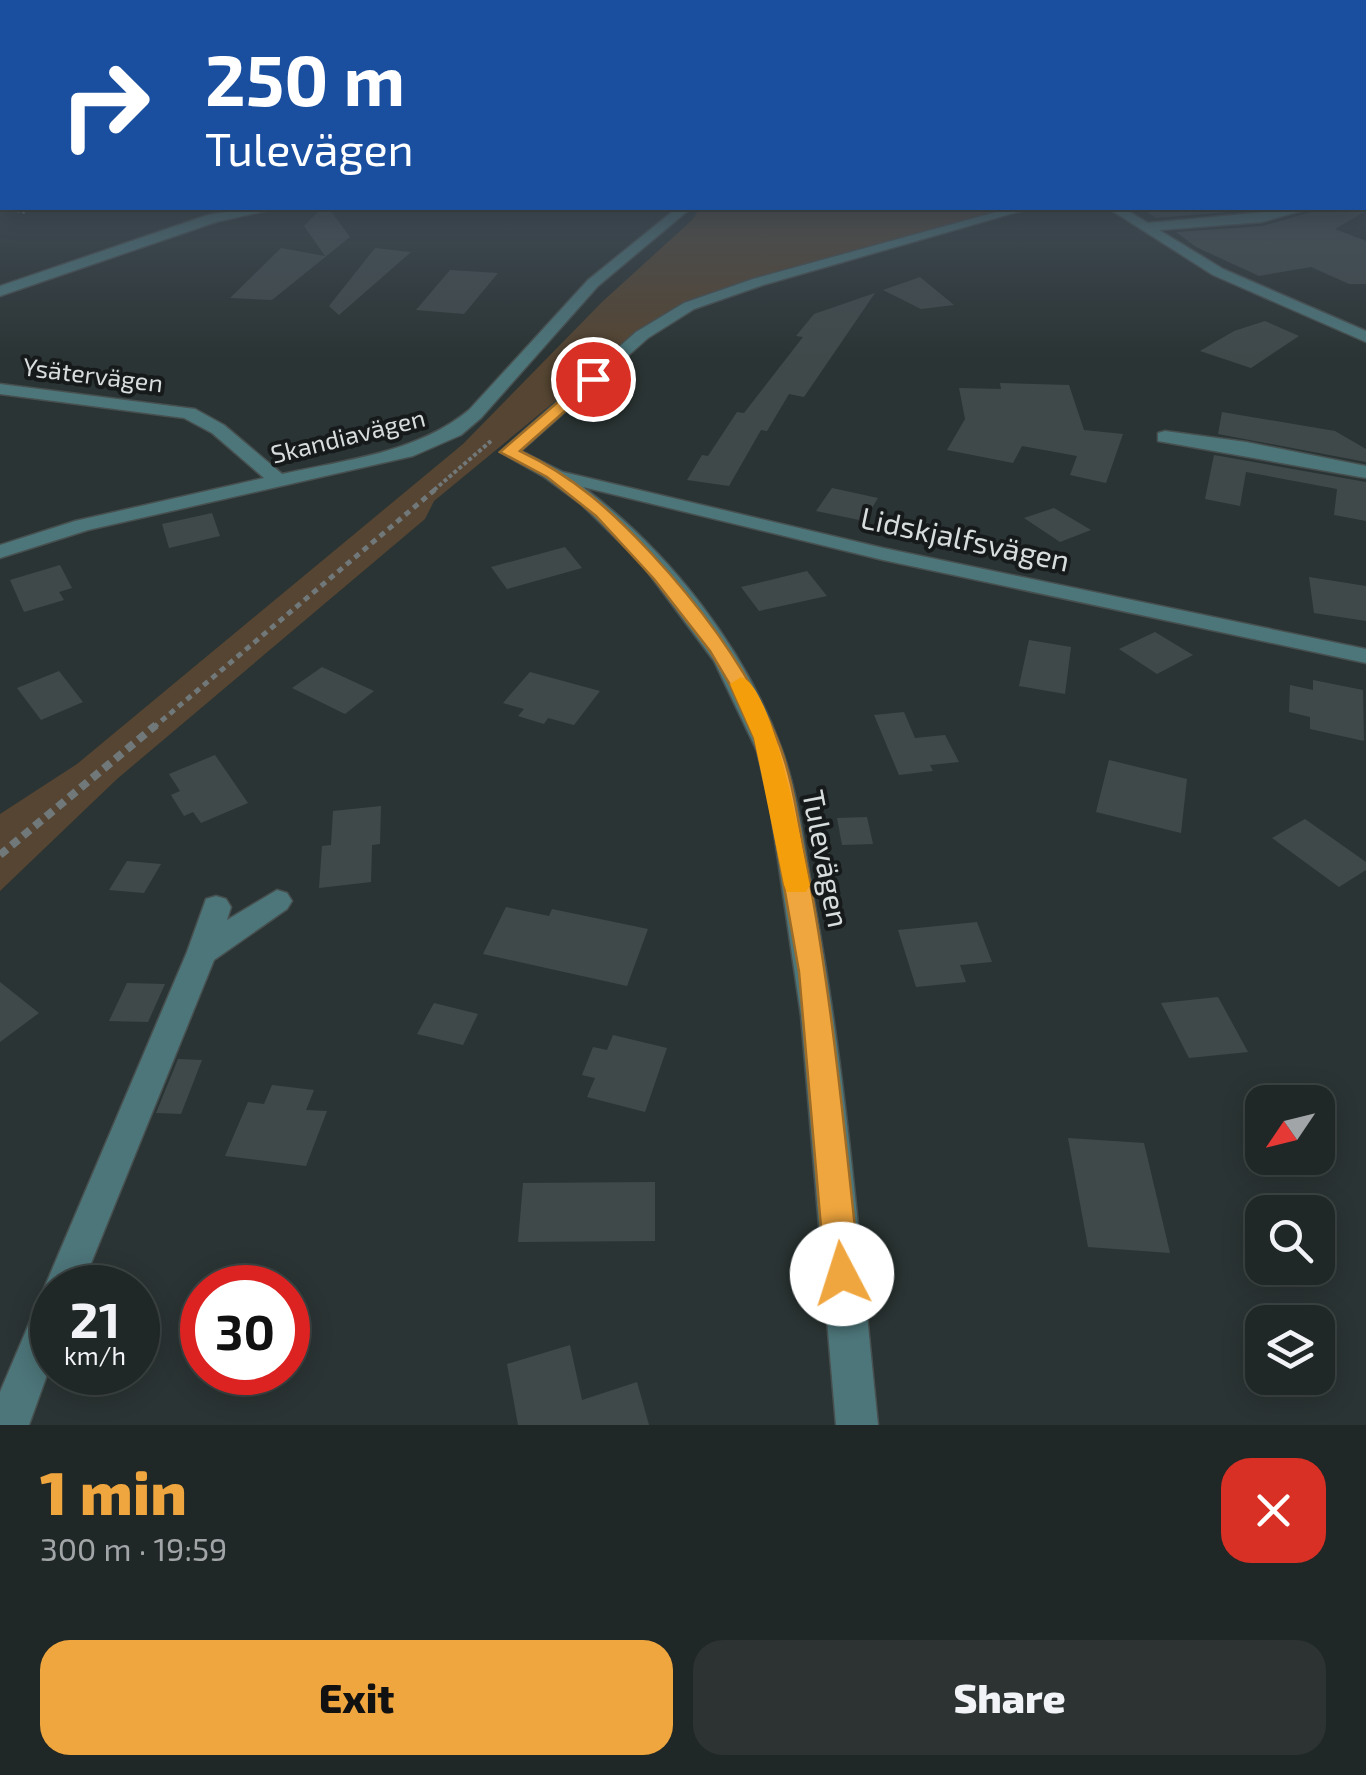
<!DOCTYPE html>
<meta charset="utf-8">
<style>
body{margin:0;font-family:"Exo 2",sans-serif;background:#2d3333;color:#f1f3f6;height:100vh;display:flex;flex-direction:column;font-size:38px;white-space:nowrap}
*{box-sizing:border-box;margin:0}
p{font-size:32px;color:#a2a5a7}
.icon{flex:none;width:55px;height:55px;fill:none;stroke:currentColor;stroke-width:2;stroke-linecap:round;stroke-linejoin:round}
.map{position:relative;height:1425px;overflow:hidden}
.side{display:flex;flex-direction:column;background:#202727;flex:1}
.side>*{flex:none}
.hud{position:absolute;left:0px;top:0px;width:1368px;height:210px;box-shadow:0 5px 25px #0003,0 0 0 2px #3d4444;background:#1a4fa0;color:#fff;overflow:hidden}
.needle{width:65px;rotate:235deg}
.fabs{position:absolute;left:1245px;top:1085px;display:grid;gap:20px}
.fabs a{display:grid;place-items:center;width:90px;height:90px;border-radius:20px;background:#202727;box-shadow:0 5px 25px #0003,0 0 0 2px #3d4444;font-size:50px}
.speed{position:absolute;left:30px;top:1265px;display:flex;gap:20px;font-size:50px;font-weight:700;text-align:center}
.speed>*{display:grid;place-content:center;width:130px;height:130px;border-radius:50%;background:#202727;box-shadow:0 5px 25px #0003,0 0 0 2px #3d4444;line-height:1}
.speed small{font-size:25px;font-weight:400}
.speed .limit{border:15px solid #d22;background:#fff;color:#111}
.pin{position:absolute;display:grid;place-items:center;width:85px;height:85px;color:#fff;margin:-42px;border:5px solid #fff;border-radius:50%;box-shadow:0 2px 10px #0007}
.me{position:absolute;width:110px;margin:-55px;rotate:355deg;stroke-linejoin:round;filter:drop-shadow(0 0 8px #0008)}
.turn{display:flex;align-items:center;gap:35px;height:210px;padding:0 40px;font-size:45px}
.turn .icon{width:130px;height:130px;stroke-width:2.5}
.turn b{display:block;font-size:70px;line-height:85px}
.round{display:grid;place-items:center;flex:none;width:105px;height:105px;border-radius:30px;background:#2d3333}
.overview{display:flex;align-items:center;justify-content:space-between;height:170px;padding:0 40px}
h1{font-size:60px;font-weight:800;line-height:75px;color:#f0a63e}
.cta{display:flex;gap:20px;margin-top:auto;padding:20px 40px}
.cta a{flex:1;height:115px;border-radius:30px;background:#f0a63e;color:#111;font-size:40px;font-weight:800;line-height:115px;text-align:center}
.cta a+a{background:#2d3333;color:#f1f3f6}
.map>svg:first-child{display:block}
.green{fill:#554532}
.building{fill:#40494a}
.lines{fill:none;stroke-linecap:round;stroke-linejoin:round}
.minor-casing{stroke:#474f4f;stroke-width:3}
.path-far2{stroke:#717879;stroke-width:4;stroke-dasharray:4 2.5;stroke-linecap:butt}
.path-far1{stroke:#717879;stroke-width:5;stroke-dasharray:6 5;stroke-linecap:butt}
.path{stroke:#717879;stroke-width:8;stroke-dasharray:9 6;stroke-linecap:butt}
.minor{fill:#4d767a;fill-rule:evenodd}
.route{fill:#f0a63e;stroke:#9c6c28;stroke-width:2.5}
.slow{fill:#f59e0b}
.labels{text-anchor:middle;stroke-width:8;stroke-linejoin:round;paint-order:stroke}
.far-street-label{font-size:25px;fill:#d7dcdd;stroke:#171a1b}
.street-label{font-size:30px;fill:#d7dcdd;stroke:#171a1b}
</style>
<div class="map">
<svg width="1366" height="1425" viewBox="0 0 1366 1425">
<rect width="100%" height="100%" fill="#2b3434"/>
<!-- green -->
<polygon class="green" points="700,208 1011,208 742,283 621,347 434,501 425,519 117,779 0,891 0,814 77,764 463,444 602,302 692,220"/>
<!-- building -->
<g class="building">
<polygon points="1141,208 1276,208 1156,218"/>
<polygon points="1315,208 1366,208 1366,211 1335,229 1366,241 1366,284 1349,284 1311,267 1259,276 1196,247 1176,232 1262,226 1312,212"/>
<polygon points="330,210 350,237 272,300 230,298 281,248 325,256 304,226 319,211"/>
<polygon points="375,248 411,252 339,315 329,306"/>
<polygon points="450,270 498,273 464,314 416,310"/>
<polygon points="920,277 954,305 921,309 883,290"/>
<polygon points="875,293 804,397 789,394 767,431 761,430 729,486 687,480 702,455 708,456 737,412 744,413 803,337 796,336 814,314"/>
<polygon points="1265,321 1299,336 1251,368 1200,351 1234,331"/>
<polygon points="1000,383 1069,385 1084,430 1123,434 1106,483 1070,475 1077,456 1022,446 1013,463 947,450 965,419 959,388 1001,389"/>
<polygon points="1222,412 1335,431 1366,449 1366,462 1218,434"/>
<polygon points="1214,455 1366,482 1366,521 1334,515 1337,489 1246,472 1240,506 1205,499"/>
<polygon points="832,488 878,498 864,521 816,511"/>
<polygon points="1054,508 1091,530 1060,542 1024,518"/>
<polygon points="212,513 220,536 169,548 162,524"/>
<polygon points="565,547 582,568 507,589 491,567"/>
<polygon points="60,565 72,588 59,592 64,600 24,612 10,580"/>
<polygon points="807,571 827,596 759,611 741,587"/>
<polygon points="1309,577 1366,586 1366,621 1314,613"/>
<polygon points="1155,632 1193,655 1157,674 1119,649"/>
<polygon points="1029,640 1071,647 1065,694 1019,686"/>
<polygon points="322,667 374,691 345,714 292,688"/>
<polygon points="59,671 83,702 41,720 17,688"/>
<polygon points="530,672 600,691 574,725 548,718 544,724 518,716 524,709 503,703"/>
<polygon points="1313,680 1363,690 1364,741 1310,729 1310,717 1289,712 1290,685 1313,690"/>
<polygon points="904,712 915,738 945,735 959,762 930,765 933,771 899,775 874,715"/>
<polygon points="215,755 248,803 201,823 193,812 184,816 171,795 180,791 169,774"/>
<polygon points="1109,760 1187,779 1181,833 1096,812"/>
<polygon points="381,806 380,844 372,845 371,882 319,888 322,846 331,845 333,811"/>
<polygon points="867,817 873,844 842,845 837,818"/>
<polygon points="1305,819 1366,862 1366,870 1339,887 1272,838"/>
<polygon points="127,861 161,864 144,893 109,890"/>
<polygon points="506,907 549,916 552,909 648,929 627,986 483,954"/>
<polygon points="977,922 992,962 960,965 966,982 916,987 898,930"/>
<polygon points="0,982 39,1013 0,1042"/>
<polygon points="127,983 165,984 148,1022 109,1021"/>
<polygon points="1218,997 1248,1052 1189,1058 1161,1003"/>
<polygon points="434,1003 478,1014 463,1045 417,1034"/>
<polygon points="613,1035 667,1048 645,1112 587,1097 595,1078 582,1075 593,1047 607,1050"/>
<polygon points="178,1059 202,1060 181,1114 156,1113"/>
<polygon points="272,1085 314,1090 306,1110 327,1111 306,1166 225,1156 248,1102 264,1104"/>
<polygon points="1068,1138 1144,1143 1170,1253 1088,1247"/>
<polygon points="655,1182 655,1241 518,1242 523,1183"/>
<polygon points="570,1345 582,1400 637,1382 649,1425 518,1425 507,1364"/>
</g>
<g class="lines">
<defs>
<g id="minor">
<polygon points="251,208 278,208 216,222 0,296 0,286 208,215"/>
<path d="M 677,208 L 691,208 L 598,286 L 481,418 L 461,435 L 413,456 L 88,530 L 0,558 L 0,545 L 75,521 L 264,478 L 212,433 L 184,418 L 0,394 L 0,384 L 195,409 L 224,425 L 282,474 C 345,460 417,453 469,410 L 588,280 Z"/>
<path d="M 1011,208 L 1031,208 L 763,285 L 694,309 L 648,338 L 521,451 L 563,472 L 883,548 L 1366,649 L 1366,663 L 883,560 L 583,487 C 669,551 746,649 782,750 C 800,800 805,854 815,906 C 847,1077 860,1252 878,1425 L 836,1425 L 801,1016 L 770,806 L 757,751 L 714,661 L 641,563 L 581,504 L 544,477 L 500,452 L 636,332 L 684,303 L 753,279 Z"/>
<polygon points="1108,208 1123,208 1148,223 1311,208 1262,222 1159,230 1223,269 1366,331 1366,342 1213,275"/>
<polygon points="1165,431 1246,442 1366,466 1366,478 1158,441 1158,433"/>
<polygon points="277,890 287,893 292,901 287,909 214,960 81,1288 52,1288 52,1361 29,1425 0,1425 0,1392 187,952 206,899 216,896 226,899 231,907 227,920"/>
</g>
</defs>
<!-- minor casing -->
<use href="#minor" class="minor-casing"/>
<!-- path-far2 -->
<g class="path-far2">
<polyline points="16,210 25,212"/>
<polyline points="434,490 491,441"/>
</g>
<!-- path-far1 -->
<polyline class="path-far1" points="153,728 437,488"/>
<!-- path -->
<polyline class="path" points="0,855 156,725"/>
<!-- minor -->
<use href="#minor" class="minor"/>
</g>
<!-- sky -->
<linearGradient id="sky" x2="0" y2="1"><stop stop-color="#181d1d"/><stop offset="0.45" stop-color="#44505c"/><stop offset="1" stop-color="#44505c" stop-opacity="0"/></linearGradient>
<rect width="1366" height="359" fill="url(#sky)"/>
<!-- route -->
<path class="route" d="M 588,376 L 601,379 L 520,451 C 573,476 611,510 651,553 C 701,607 746,666 775,734 C 793,775 798,823 807,867 C 833,1002 845,1138 860,1274 L 855,1286 L 842,1291 L 830,1286 L 825,1274 L 799,972 L 767,789 L 754,738 L 729,683 L 710,651 L 654,579 L 596,516 L 547,477 L 500,452 Z"/>
<!-- slow -->
<path class="slow" d="M 741,677 C 774,686 802,849 810,885 L 806,892 L 787,892 L 784,885 L 754,738 L 730,684 Z"/>
<g class="labels">
<!-- far-street labels -->
<g class="far-street-label">
<text transform="translate(93 375) rotate(7)" y="9">Ysätervägen</text>
<text transform="translate(348 436) rotate(-14)" y="9">Skandiavägen</text>
</g>
<!-- street labels -->
<g class="street-label">
<text transform="translate(965 540) rotate(12)" y="10">Lidskjalfsvägen</text>
<text transform="translate(825 859) rotate(79)" y="10">Tulevägen</text>
</g>
</g>
</svg>
<div class="fabs">
<a><svg class="needle" viewBox="-14 -14 28 28"><path d="M0-13l5 13h-10z" fill="#e53935"/><path d="M0 13l5-13h-10z" fill="#a2a5a7"/></svg></a>
<a><svg class="icon" aria-label="search" viewBox="0 0 24 24"><circle cx="10" cy="10" r="6"/><path d="M15 15l6 6"/></svg></a>
<a><svg class="icon" aria-label="layers" viewBox="0 0 24 24"><path d="M12 4l9 5-9 5-9-5zM3 14l9 5 9-5"/></svg></a>
</div>
<div class="speed"><div>21<small>km/h</small></div><div class="limit">30</div></div>
<div class="pin" style="left:593px;top:379px;background:#d93025"><svg class="icon" aria-label="arrive" viewBox="0 0 24 24"><path d="M6 21V4h12l-3 4 3 4H6"/></svg></div>
<svg class="me" style="left:842px;top:1274px" viewBox="-20 -20 40 40"><circle r="19" fill="#fff"/><path d="M0-13L10 11 0 6-10 11z" fill="#f0a63e"/></svg>
<div class="hud">
<div class="turn"><svg class="icon" aria-label="right" viewBox="0 0 24 24"><path d="M7 20v-9h11M14 6l5 5-5 5"/></svg><div><b>250 m</b>Tulevägen</div></div>
</div>
</div>
<section class="side">
<div class="overview"><div><h1>1 min</h1><p>300 m · 19:59</p></div><a class="round" style="background:#d93025;color:#fff"><svg class="icon" aria-label="close" viewBox="0 0 24 24"><path d="M6 6l12 12M18 6L6 18"/></svg></a></div>
<div class="cta"><a>Exit</a><a>Share</a></div>
</section>
